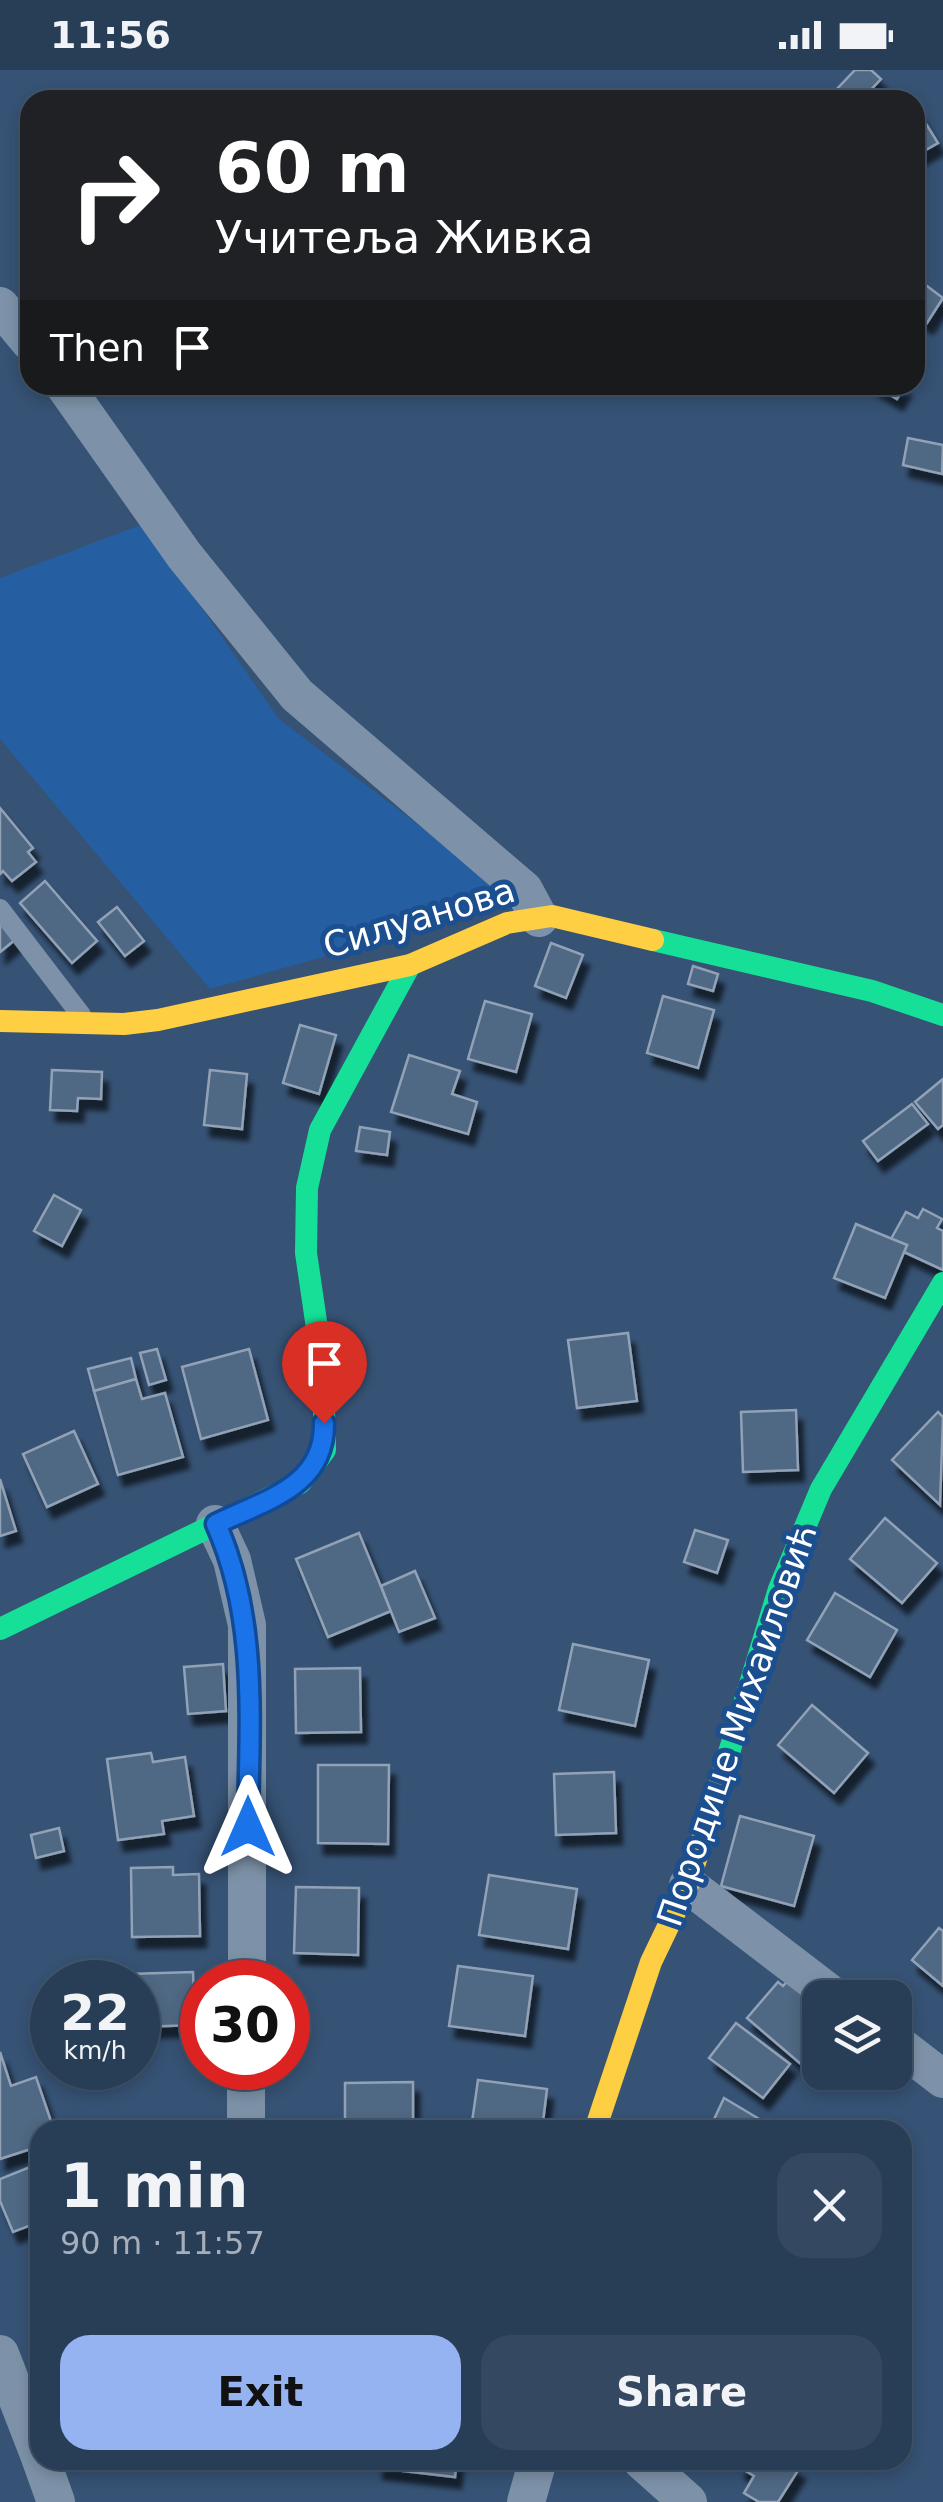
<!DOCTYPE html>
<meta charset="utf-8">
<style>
body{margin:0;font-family:"DejaVu Sans",sans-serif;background:#344961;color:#f1f3f6;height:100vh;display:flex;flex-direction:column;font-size:38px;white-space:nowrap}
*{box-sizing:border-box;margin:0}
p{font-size:32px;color:#a5aeba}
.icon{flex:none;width:55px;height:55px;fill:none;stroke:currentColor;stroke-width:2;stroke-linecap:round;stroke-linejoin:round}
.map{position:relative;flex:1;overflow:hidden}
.sheet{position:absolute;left:30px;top:2050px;width:882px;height:350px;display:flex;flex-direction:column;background:#283e57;border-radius:30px;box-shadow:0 5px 15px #0003,0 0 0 2px #44576d}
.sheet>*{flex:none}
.banner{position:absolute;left:20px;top:20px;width:905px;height:305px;border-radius:30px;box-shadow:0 5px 15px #0003,0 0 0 2px #44576d;background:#202124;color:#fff;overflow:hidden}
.controls{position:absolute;left:802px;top:1910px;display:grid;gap:20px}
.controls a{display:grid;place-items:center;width:110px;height:110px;border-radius:20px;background:#283e57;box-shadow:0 5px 15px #0003,0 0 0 2px #44576d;font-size:50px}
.speed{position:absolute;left:30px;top:1890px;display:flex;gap:20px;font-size:50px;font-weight:700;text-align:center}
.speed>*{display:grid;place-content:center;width:130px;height:130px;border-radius:50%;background:#283e57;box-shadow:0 5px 15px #0003,0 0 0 2px #44576d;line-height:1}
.speed small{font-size:25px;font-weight:400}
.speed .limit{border:15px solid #d22;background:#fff;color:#111}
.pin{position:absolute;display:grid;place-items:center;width:85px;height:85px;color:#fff;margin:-102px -42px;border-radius:50% 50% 50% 0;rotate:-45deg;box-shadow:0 0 10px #0007}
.pin .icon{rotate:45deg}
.me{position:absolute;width:110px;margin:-55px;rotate:0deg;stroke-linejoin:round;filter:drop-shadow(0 0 8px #0008)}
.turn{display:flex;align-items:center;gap:35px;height:210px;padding:0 30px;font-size:45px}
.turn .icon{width:130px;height:130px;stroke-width:2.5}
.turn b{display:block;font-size:70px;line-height:85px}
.then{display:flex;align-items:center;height:95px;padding:0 30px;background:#0003;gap:20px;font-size:38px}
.round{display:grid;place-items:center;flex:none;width:105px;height:105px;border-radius:30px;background:#344961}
.overview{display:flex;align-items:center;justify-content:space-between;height:170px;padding:0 30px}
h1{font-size:60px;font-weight:800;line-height:75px}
.action{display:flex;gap:20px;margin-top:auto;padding:20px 30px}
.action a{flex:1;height:115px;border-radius:30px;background:#95b2f1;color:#111;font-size:40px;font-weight:800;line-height:115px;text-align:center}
.action a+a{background:#344961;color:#f1f3f6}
.status{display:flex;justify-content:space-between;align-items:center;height:70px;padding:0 50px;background:#283e57;direction:ltr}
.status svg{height:28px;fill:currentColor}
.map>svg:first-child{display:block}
.green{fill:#265fa1}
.building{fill:#506783;stroke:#92a2b6;stroke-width:2.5;filter:url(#shadow)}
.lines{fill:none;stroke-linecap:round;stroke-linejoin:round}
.lane{stroke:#7d92a8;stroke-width:20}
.street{stroke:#7d92a8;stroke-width:38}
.fast{stroke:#16e098;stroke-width:22}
.slow{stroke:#ffcf43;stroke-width:22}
.route-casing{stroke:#114b97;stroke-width:25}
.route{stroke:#1a73e8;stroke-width:18}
.labels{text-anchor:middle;stroke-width:10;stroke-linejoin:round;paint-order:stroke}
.street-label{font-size:35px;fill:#fff;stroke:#1b4f8f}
</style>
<div class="status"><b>11:56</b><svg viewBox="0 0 49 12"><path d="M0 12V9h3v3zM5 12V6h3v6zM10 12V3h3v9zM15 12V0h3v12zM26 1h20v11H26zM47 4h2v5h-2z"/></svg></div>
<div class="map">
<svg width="943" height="2432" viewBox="0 0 943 2432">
<defs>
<filter id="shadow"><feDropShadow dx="6" dy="11" stdDeviation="2.5" flood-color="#0009"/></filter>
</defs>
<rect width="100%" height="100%" fill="#365274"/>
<!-- green -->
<polygon class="green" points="143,454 279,649 519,831 210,919 0,669 0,508"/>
<!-- building -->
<g class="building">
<polygon points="855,0 871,0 881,9 861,30 844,30 835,21"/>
<polygon points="915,36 938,73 915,86"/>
<polygon points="915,207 943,228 927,253 915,245"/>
<polygon points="873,315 905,315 897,329"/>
<polygon points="908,368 943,375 942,404 903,395"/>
<polygon points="0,738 33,778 28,782 36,792 12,811 3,801 0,804"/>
<polygon points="45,811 97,871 72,893 20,833"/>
<polygon points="117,837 144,871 125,886 98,852"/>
<polygon points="0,849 16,869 0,882"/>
<polygon points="551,873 583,885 566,928 535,916"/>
<polygon points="693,896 718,904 713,921 688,914"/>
<polygon points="663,926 714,940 698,998 647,983"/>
<polygon points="485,931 532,944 516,1002 468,989"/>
<polygon points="300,955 336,965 319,1024 283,1013"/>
<polygon points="409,985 460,1001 452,1024 477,1032 468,1064 391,1042"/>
<polygon points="52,1000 102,1002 101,1029 78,1028 77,1041 50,1040"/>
<polygon points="210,1000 247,1004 242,1059 204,1055"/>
<polygon points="943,1009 943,1055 938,1059 915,1032"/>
<polygon points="912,1034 928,1054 878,1091 863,1071"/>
<polygon points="360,1057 390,1062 387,1085 356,1081"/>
<polygon points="54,1125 81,1140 62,1176 34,1161"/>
<polygon points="923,1139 942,1149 937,1158 943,1161 943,1200 904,1182 907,1175 891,1169 906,1142 918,1148"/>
<polygon points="856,1154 907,1175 885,1228 834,1208"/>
<polygon points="628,1263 637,1331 577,1338 568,1270"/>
<polygon points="157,1279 166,1310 149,1315 140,1283"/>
<polygon points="249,1279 268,1350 201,1369 182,1297"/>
<polygon points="131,1288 136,1309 94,1321 88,1299"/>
<polygon points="136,1309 142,1329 165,1323 183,1387 118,1405 94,1321"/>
<polygon points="796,1340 798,1400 743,1402 741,1342"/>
<polygon points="938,1342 943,1347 940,1435 892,1390"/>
<polygon points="74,1361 98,1414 47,1437 23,1384"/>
<polygon points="0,1409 16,1461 0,1466"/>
<polygon points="885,1448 937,1493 902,1533 850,1489"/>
<polygon points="695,1460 728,1470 717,1503 684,1492"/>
<polygon points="359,1463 391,1541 328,1567 296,1489"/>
<polygon points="415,1501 435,1548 399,1562 381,1516"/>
<polygon points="835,1523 897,1560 870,1607 807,1570"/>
<polygon points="573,1574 649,1590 635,1656 559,1640"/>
<polygon points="223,1594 226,1641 188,1644 184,1597"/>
<polygon points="360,1598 361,1662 296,1663 295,1599"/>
<polygon points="812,1635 868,1683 834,1723 778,1675"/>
<polygon points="151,1683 153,1692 185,1687 194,1746 162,1751 164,1764 118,1770 107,1689"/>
<polygon points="318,1695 389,1695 388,1774 318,1773"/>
<polygon points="614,1702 616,1763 556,1765 554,1704"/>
<polygon points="740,1746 814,1766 794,1836 721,1816"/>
<polygon points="59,1758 64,1781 36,1788 31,1765"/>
<polygon points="173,1797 173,1805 199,1804 200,1866 132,1867 131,1798"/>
<polygon points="489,1805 577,1819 568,1879 479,1865"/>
<polygon points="296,1817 359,1818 358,1885 294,1883"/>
<polygon points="939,1858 943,1861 943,1916 912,1890"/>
<polygon points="458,1896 533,1906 525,1966 449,1956"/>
<polygon points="193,1902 195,1955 138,1957 138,1912 129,1912 129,1904"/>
<polygon points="792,1906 820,1930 820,1989 809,2001 747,1948 778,1912 783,1916"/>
<polygon points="736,1953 790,1994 763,2028 709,1988"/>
<polygon points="0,1982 11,2016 36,2007 54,2060 40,2060 40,2076 0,2089"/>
<polygon points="478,2010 547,2019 542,2060 472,2052"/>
<polygon points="413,2012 413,2060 345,2060 345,2013"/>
<polygon points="724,2028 766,2053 762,2060 709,2060"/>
<polygon points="40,2093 40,2176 31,2155 13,2162 0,2131 0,2109"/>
<polygon points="378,2390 457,2390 455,2407 377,2398"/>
<polygon points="743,2390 785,2390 799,2399 778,2432 759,2432 744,2423 754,2406 739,2397"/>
</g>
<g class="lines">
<!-- lane -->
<polyline class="lane" points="0,839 81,945"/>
<!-- street -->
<g class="street">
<polyline points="0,236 30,272"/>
<polyline points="64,315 184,485 297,625 524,820 539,848"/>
<polyline points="215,1454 232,1490 247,1555 247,1912"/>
<polyline points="688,1815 836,1928"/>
<polyline points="895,1972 943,2009"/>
<polyline points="246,2060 246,1998"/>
<polyline points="0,2284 40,2387"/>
<polyline points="41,2390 56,2432"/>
<polyline points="641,2390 688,2432"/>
<polyline points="526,2432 538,2390"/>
</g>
<!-- fast -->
<g class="fast">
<polyline points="653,870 872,921 943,945"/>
<polyline points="0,1559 300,1413 325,1380 323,1299 306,1183 307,1118 320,1060 410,895"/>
<polyline points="724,1699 779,1519 821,1419 943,1213"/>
</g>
<!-- slow -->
<g class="slow">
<polyline points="0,951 124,954 158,950 410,895 507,853 552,846 653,870"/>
<polyline points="595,2060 651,1892 688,1815 724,1699"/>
</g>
</g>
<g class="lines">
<defs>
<path id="route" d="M 248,1757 C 249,1654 259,1550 216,1454 C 265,1430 325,1417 324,1353"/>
</defs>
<!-- route casing -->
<use href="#route" class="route-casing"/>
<!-- route -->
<use href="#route" class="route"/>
</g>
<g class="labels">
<!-- street labels -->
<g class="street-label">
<text transform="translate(419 848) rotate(-17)" y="12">Силуанова</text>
<text transform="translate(737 1655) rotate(-71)" y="12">Породице Михаиловић</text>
</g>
</g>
</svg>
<div class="controls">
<a><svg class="icon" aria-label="layers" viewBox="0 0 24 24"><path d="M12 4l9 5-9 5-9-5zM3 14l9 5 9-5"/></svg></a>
</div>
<div class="speed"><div>22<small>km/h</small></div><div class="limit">30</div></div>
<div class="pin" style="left:324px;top:1353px;background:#d93025"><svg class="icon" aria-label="arrive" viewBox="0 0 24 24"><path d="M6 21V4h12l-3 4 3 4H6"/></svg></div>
<svg class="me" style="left:248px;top:1757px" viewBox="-20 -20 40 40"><path d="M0-17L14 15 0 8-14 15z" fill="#1a73e8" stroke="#fff" stroke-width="4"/></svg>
<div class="banner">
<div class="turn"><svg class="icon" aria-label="right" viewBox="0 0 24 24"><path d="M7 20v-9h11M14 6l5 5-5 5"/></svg><div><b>60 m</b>Учитеља Живка</div></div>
<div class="then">Then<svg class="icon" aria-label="arrive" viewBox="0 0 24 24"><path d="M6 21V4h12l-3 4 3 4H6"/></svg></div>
</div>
<section class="sheet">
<div class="overview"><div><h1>1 min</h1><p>90 m · 11:57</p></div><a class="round"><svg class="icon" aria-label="close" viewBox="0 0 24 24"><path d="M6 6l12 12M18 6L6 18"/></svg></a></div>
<div class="action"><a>Exit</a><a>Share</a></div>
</section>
</div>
